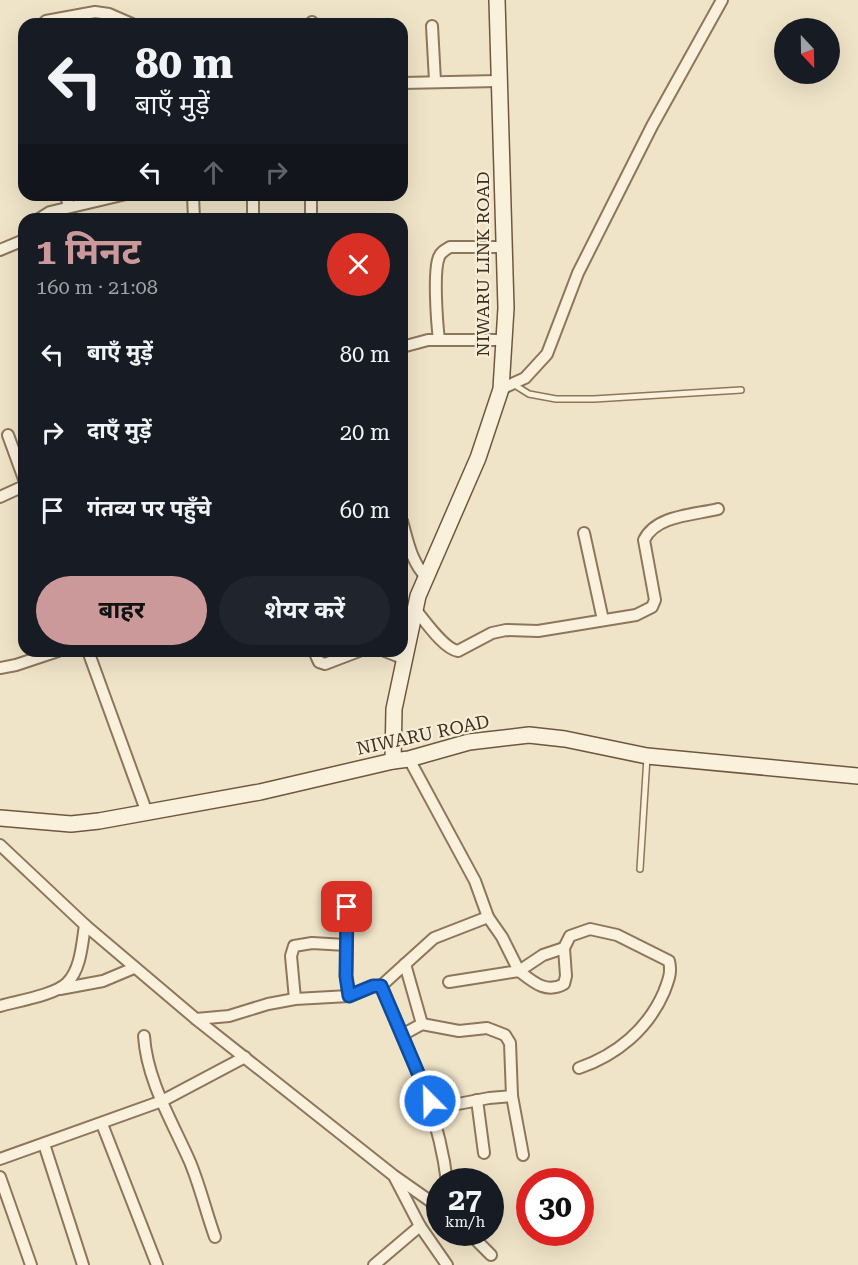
<!DOCTYPE html>
<html lang="hi">
<meta charset="utf-8">
<style>
body{margin:0;font-family:"Roboto Serif","Noto Sans Devanagari",serif;background:#20242c;color:#f1f3f6;height:100vh;display:flex;flex-direction:column;font-size:22px;white-space:nowrap}
*{box-sizing:border-box;margin:0}
p{font-size:20px;color:#9ea1a6}
.icon{flex:none;width:33px;height:33px;fill:none;stroke:currentColor;stroke-width:2;stroke-linecap:round;stroke-linejoin:round}
.map{position:relative;flex:1;overflow:hidden}
.side{position:absolute;left:18px;top:213px;width:390px;height:444px;display:flex;flex-direction:column;background:#171b24;border-radius:18px;box-shadow:0 6px 24px #0002}
.side>*{flex:none}
.top-card{position:absolute;left:18px;top:18px;width:390px;height:183px;border-radius:18px;box-shadow:0 6px 24px #0002;background:#171b24;color:#f1f3f6;overflow:hidden}
.needle{width:39px;rotate:158deg}
.controls{position:absolute;left:774px;top:18px;display:grid;gap:12px}
.controls a{display:grid;place-items:center;width:66px;height:66px;border-radius:50%;background:#171b24;box-shadow:0 6px 24px #0002;font-size:30px}
.speed{position:absolute;left:426px;top:1168px;display:flex;gap:12px;font-size:30px;font-weight:700;text-align:center}
.speed>*{display:grid;place-content:center;width:78px;height:78px;border-radius:50%;background:#171b24;box-shadow:0 6px 24px #0002;line-height:1}
.speed small{font-size:15px;font-weight:400}
.speed .limit{border:9px solid #d22;background:#fff;color:#111}
.pin{position:absolute;display:grid;place-items:center;width:51px;height:51px;color:#fff;margin:-26px;border-radius:12px;box-shadow:0 3px 9px #0006}
.me{position:absolute;width:66px;margin:-33px;rotate:337deg;stroke-linejoin:round;filter:drop-shadow(0 0 4px #0008)}
.turn{display:flex;align-items:center;gap:21px;height:126px;padding:0 18px;font-size:27px}
.turn .icon{width:78px;height:78px;stroke-width:2.5}
.turn b{display:block;font-size:42px;line-height:51px}
.lanes{display:flex;align-items:center;height:57px;padding:0 18px;background:#0003;justify-content:center;gap:30px;direction:ltr}
.lanes .off{opacity:.35}
.round{display:grid;place-items:center;flex:none;width:63px;height:63px;border-radius:32px;background:#20242c}
.head{display:flex;align-items:center;justify-content:space-between;height:102px;padding:0 18px}
h1{font-size:36px;font-weight:700;line-height:45px;color:#cc999b}
.button{display:flex;gap:12px;margin-top:auto;padding:12px 18px}
.button a{flex:1;height:69px;border-radius:36px;background:#cc999b;color:#111;font-size:24px;font-weight:700;line-height:69px;text-align:center}
.button a+a{background:#20242c;color:#f1f3f6}
ul{padding:0;list-style:none}
li{display:flex;align-items:center;gap:18px;height:78px;padding:0 18px}
li div{flex:1}
li b{display:block;font-size:22px}
li em{font-style:normal}
.map>svg:first-child{display:block}
.lines{fill:none;stroke-linecap:round;stroke-linejoin:round}
.lane-casing{stroke:#8d765c;stroke-width:8}
.street-casing{stroke:#8d765c;stroke-width:14}
.secondary-casing{stroke:#6f573f;stroke-width:18}
.lane{stroke:#faf1dc;stroke-width:5}
.street{stroke:#faf1dc;stroke-width:10}
.secondary{stroke:#faf1dc;stroke-width:15}
.route-casing{stroke:#114b97;stroke-width:15}
.route{stroke:#1a73e8;stroke-width:10}
.labels{text-anchor:middle;stroke-width:4.5;stroke-linejoin:round;paint-order:stroke}
.street-label{font-size:18px;fill:#3d2e20;stroke:#f7eed8}
</style>
<div class="map">
<svg width="858" height="1265" viewBox="0 0 858 1265">
<rect width="100%" height="100%" fill="#f0e4c8"/>
<g class="lines">
<defs>
<g id="lane">
<polyline points="513,384 529,394 556,399 594,399 741,390"/>
<polyline points="640,869 647,757"/>
</g>
<g id="street">
<polyline points="312,22 312,24"/>
<polyline points="43,24 46,21 95,12 109,14 132,24"/>
<polyline points="432,26 435,81"/>
<polyline points="402,83 498,81"/>
<polyline points="66,195 69,207"/>
<polyline points="193,195 194,219"/>
<polyline points="253,195 253,219"/>
<polyline points="39,219 50,212 122,195"/>
<polyline points="311,219 311,195"/>
<polyline points="0,250 24,240"/>
<path d="M 439,340 C 437,323 433,271 439,257 C 441,252 445,250 450,247 L 504,247"/>
<polyline points="402,347 428,340 505,340"/>
<polyline points="501,389 525,378 547,354 578,273 652,126 722,0"/>
<polyline points="8,435 24,479"/>
<polyline points="0,497 24,486"/>
<path d="M 402,521 C 408,542 411,561 426,577"/>
<polyline points="584,533 603,620"/>
<path d="M 415,609 C 425,621 444,649 458,651 L 492,633 L 506,630 L 538,631 L 636,615 L 652,607 L 655,600 L 644,540 C 656,515 694,515 718,509"/>
<polyline points="88,651 147,813"/>
<polyline points="314,651 319,662 325,664 359,651"/>
<polyline points="385,651 405,659"/>
<polyline points="0,668 16,665 58,651"/>
<path d="M 0,845 L 85,925 C 82,944 81,969 67,983 C 55,995 17,1001 0,1006"/>
<polyline points="347,907 346,976 349,996"/>
<path d="M 488,917 L 502,937 L 519,971 L 543,955 L 564,948 L 570,936 L 590,929 L 617,935 L 669,961 C 672,973 668,981 664,992 C 648,1029 617,1055 579,1068"/>
<polyline points="85,925 196,1019 393,1175 440,1208"/>
<polyline points="405,964 422,1024"/>
<path d="M 449,982 L 519,971 C 533,982 546,994 564,984 L 566,976 L 564,948"/>
<path d="M 381,986 C 408,1049 439,1112 447,1182"/>
<polyline points="60,989 103,981 134,968"/>
<polyline points="295,999 291,956 294,946 312,943 346,945"/>
<polyline points="196,1019 229,1016 268,1004 295,999 349,996 373,986 381,986 434,938 488,917 475,881 409,759"/>
<polyline points="402,1035 422,1024 459,1031 487,1028 505,1035 510,1043 512,1096 523,1155"/>
<path d="M 144,1036 C 147,1081 172,1121 190,1162 C 200,1186 206,1212 215,1237"/>
<polyline points="477,1100 484,1153"/>
<polyline points="432,1109 489,1098 512,1096"/>
<polyline points="102,1124 157,1265"/>
<polyline points="44,1144 83,1265"/>
<polyline points="0,1159 162,1101 245,1057"/>
<polyline points="0,1177 31,1265"/>
<polyline points="420,1226 447,1265"/>
<polyline points="469,1233 491,1255"/>
<polyline points="374,1265 420,1226 395,1178"/>
</g>
<g id="secondary">
<polyline points="393,761 394,709 418,596 478,458 501,389 506,308 497,0"/>
<polyline points="0,818 71,824 99,821 260,792 393,761 409,759 469,742 529,735 565,739 647,756 858,776"/>
</g>
</defs>
<!-- lane casing -->
<use href="#lane" class="lane-casing"/>
<!-- street casing -->
<use href="#street" class="street-casing"/>
<!-- secondary casing -->
<use href="#secondary" class="secondary-casing"/>
<!-- lane -->
<use href="#lane" class="lane"/>
<!-- street -->
<use href="#street" class="street"/>
<!-- secondary -->
<use href="#secondary" class="secondary"/>
</g>
<g class="lines">
<defs>
<polyline id="route" points="347,907 346,976 349,996 373,986 381,986 430,1101"/>
</defs>
<!-- route casing -->
<use href="#route" class="route-casing"/>
<!-- route -->
<use href="#route" class="route"/>
</g>
<g class="labels">
<!-- street labels -->
<g class="street-label">
<text transform="translate(483 264) rotate(-90)" y="6">NIWARU LINK ROAD</text>
<text transform="translate(423 735) rotate(-12)" y="6">NIWARU ROAD</text>
</g>
</g>
</svg>
<div class="controls">
<a><svg class="needle" viewBox="-14 -14 28 28"><path d="M0-13l5 13h-10z" fill="#e53935"/><path d="M0 13l5-13h-10z" fill="#9ea1a6"/></svg></a>
</div>
<div class="speed"><div>27<small>km/h</small></div><div class="limit">30</div></div>
<div class="pin" style="left:347px;top:907px;background:#d93025"><svg class="icon" aria-label="arrive" viewBox="0 0 24 24"><path d="M6 21V4h12l-3 4 3 4H6"/></svg></div>
<svg class="me" style="left:430px;top:1101px" viewBox="-20 -20 40 40"><circle r="17" fill="#1a73e8" stroke="#fff" stroke-width="3"/><path d="M0-11L8 9 0 5-8 9z" fill="#fff"/></svg>
<div class="top-card">
<div class="turn"><svg class="icon" aria-label="left" viewBox="0 0 24 24"><path d="M17 20v-9H6M10 6l-5 5 5 5"/></svg><div><b>80 m</b>बाएँ मुड़ें</div></div>
<div class="lanes"><svg class="icon" aria-label="left" viewBox="0 0 24 24"><path d="M17 20v-9H6M10 6l-5 5 5 5"/></svg><svg class="icon off" aria-label="ahead" viewBox="0 0 24 24"><path d="M12 20V5M6 11l6-6 6 6"/></svg><svg class="icon off" aria-label="right" viewBox="0 0 24 24"><path d="M7 20v-9h11M14 6l5 5-5 5"/></svg></div>
</div>
<section class="side">
<div class="head"><div><h1>1 मिनट</h1><p>160 m · 21:08</p></div><a class="round" style="background:#d93025;color:#fff"><svg class="icon" aria-label="close" viewBox="0 0 24 24"><path d="M6 6l12 12M18 6L6 18"/></svg></a></div>
<ul>
<li><svg class="icon" aria-label="left" viewBox="0 0 24 24"><path d="M17 20v-9H6M10 6l-5 5 5 5"/></svg><div><b>बाएँ मुड़ें</b></div><em>80 m</em></li>
<li><svg class="icon" aria-label="right" viewBox="0 0 24 24"><path d="M7 20v-9h11M14 6l5 5-5 5"/></svg><div><b>दाएँ मुड़ें</b></div><em>20 m</em></li>
<li><svg class="icon" aria-label="arrive" viewBox="0 0 24 24"><path d="M6 21V4h12l-3 4 3 4H6"/></svg><div><b>गंतव्य पर पहुँचे</b></div><em>60 m</em></li>
</ul>
<div class="button"><a>बाहर</a><a>शेयर करें</a></div>
</section>
</div>
